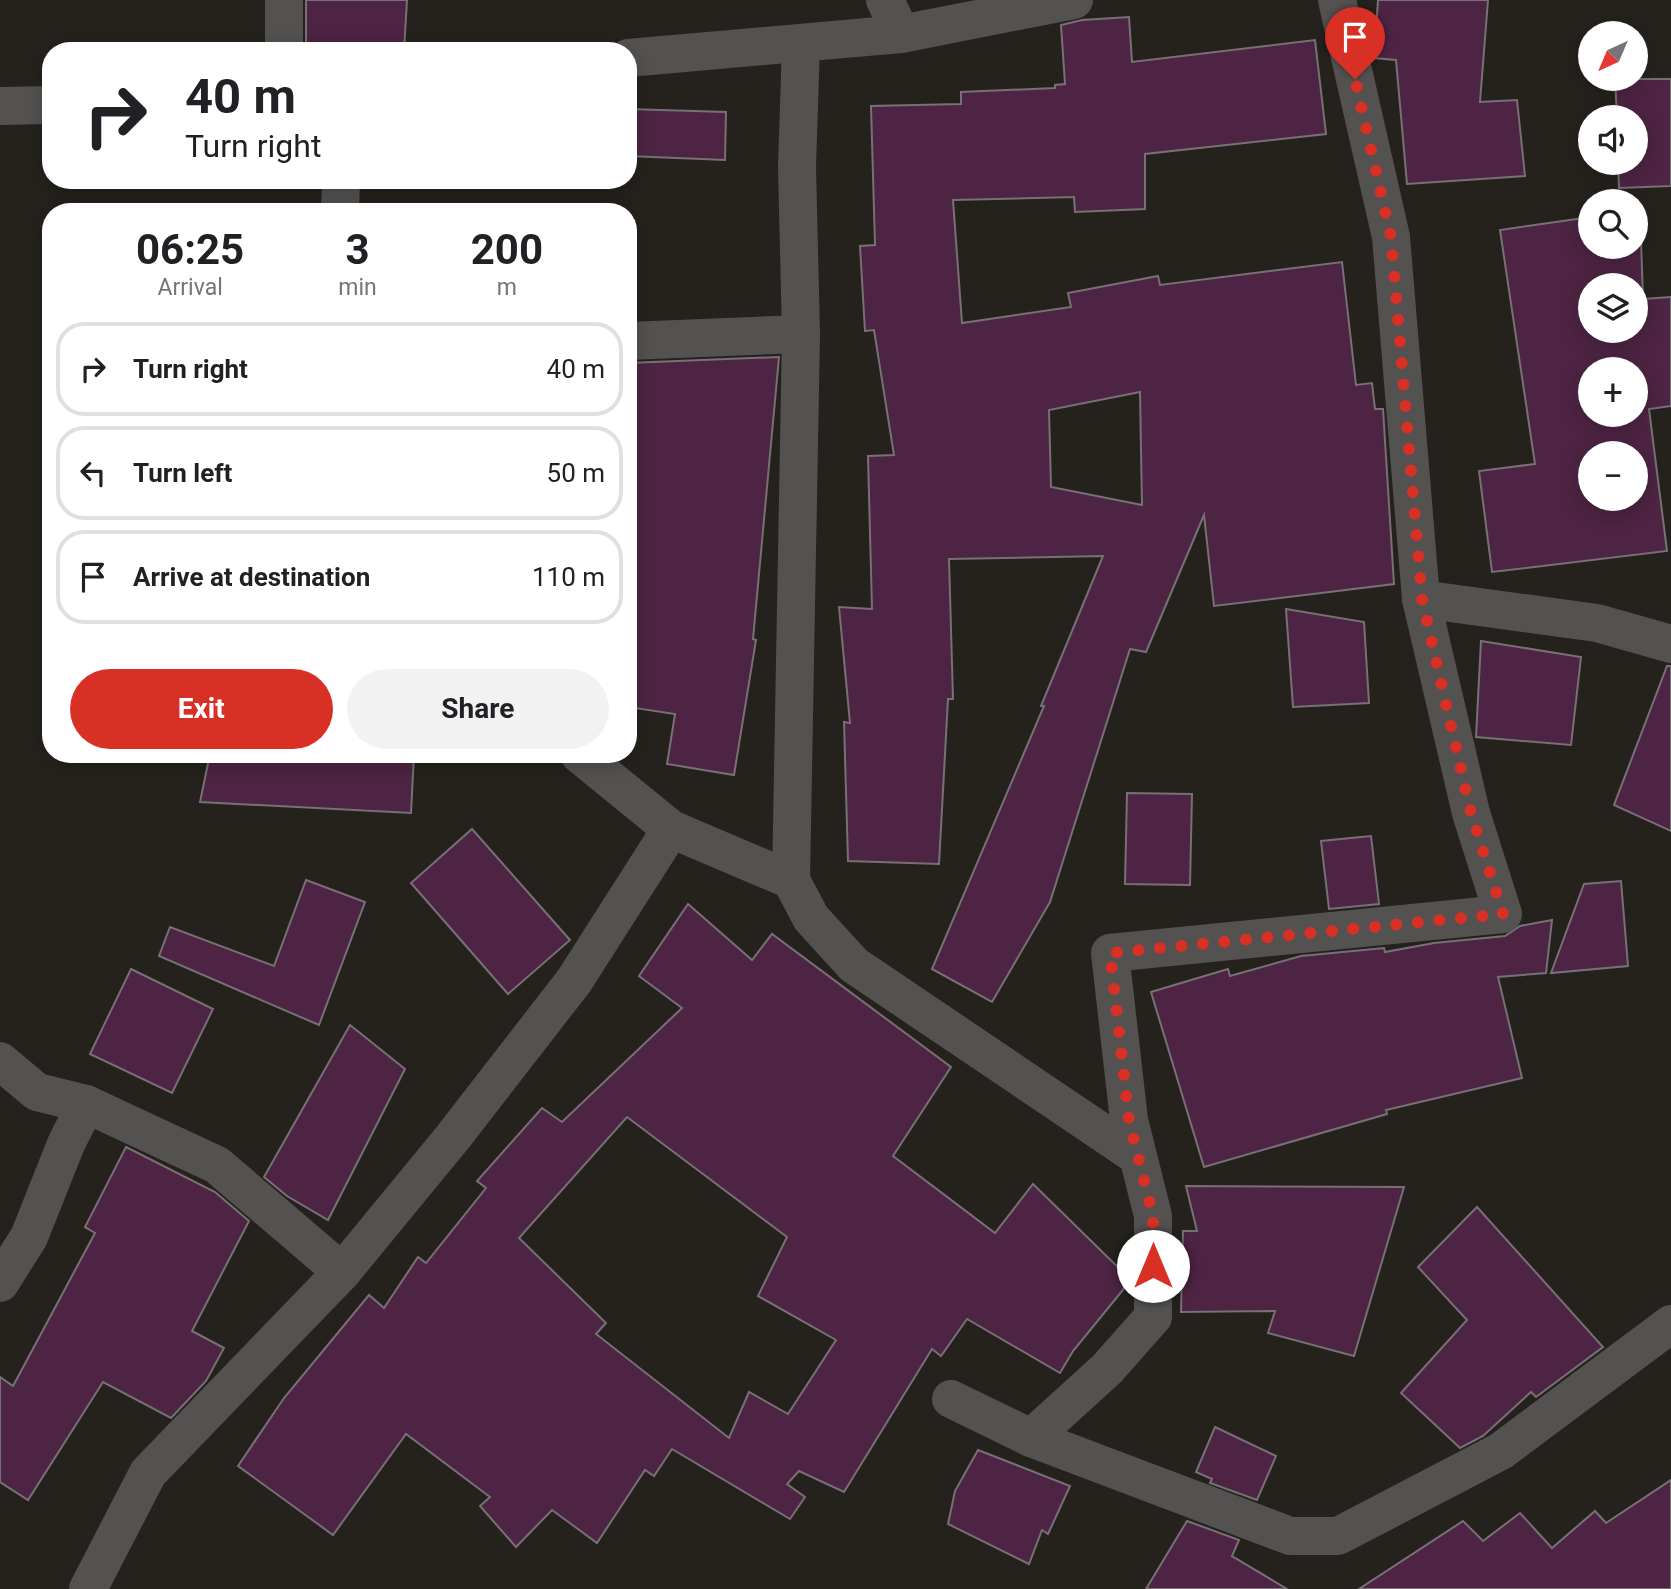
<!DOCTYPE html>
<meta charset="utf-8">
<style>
body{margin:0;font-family:Roboto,sans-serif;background:#f2f2f2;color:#202124;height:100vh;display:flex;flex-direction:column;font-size:26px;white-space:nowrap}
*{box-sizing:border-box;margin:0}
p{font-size:23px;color:#757577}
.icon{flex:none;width:38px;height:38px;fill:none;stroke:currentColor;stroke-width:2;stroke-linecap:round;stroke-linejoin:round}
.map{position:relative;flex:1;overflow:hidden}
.drawer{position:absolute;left:42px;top:203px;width:595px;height:560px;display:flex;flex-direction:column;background:#fff;border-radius:28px;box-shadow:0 4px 18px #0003}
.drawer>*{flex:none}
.banner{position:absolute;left:42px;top:42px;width:595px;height:147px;border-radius:28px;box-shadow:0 4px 18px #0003;background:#fff;color:#202124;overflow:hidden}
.needle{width:46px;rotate:224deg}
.controls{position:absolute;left:1578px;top:21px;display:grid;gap:14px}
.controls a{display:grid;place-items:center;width:70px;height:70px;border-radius:50%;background:#fff;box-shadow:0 4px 18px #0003;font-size:35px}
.pin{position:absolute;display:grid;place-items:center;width:60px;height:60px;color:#fff;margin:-72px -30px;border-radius:50% 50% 50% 0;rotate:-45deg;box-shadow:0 0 7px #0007}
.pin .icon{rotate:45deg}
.me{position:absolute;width:77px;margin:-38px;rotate:0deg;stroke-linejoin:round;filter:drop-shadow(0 0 5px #0008)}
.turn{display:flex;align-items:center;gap:24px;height:147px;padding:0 28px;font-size:32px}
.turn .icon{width:91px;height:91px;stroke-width:2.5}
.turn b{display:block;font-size:49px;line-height:60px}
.eta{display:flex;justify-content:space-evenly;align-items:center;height:119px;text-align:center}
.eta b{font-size:42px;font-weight:700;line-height:49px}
.cta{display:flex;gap:14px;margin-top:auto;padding:14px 28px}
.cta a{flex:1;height:80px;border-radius:42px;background:#d93025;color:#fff;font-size:28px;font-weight:700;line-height:80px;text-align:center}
.cta a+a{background:#f2f2f2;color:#202124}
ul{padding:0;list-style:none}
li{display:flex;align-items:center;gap:21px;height:94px;margin:0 14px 10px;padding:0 14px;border:4px solid #e0e0e0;border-radius:28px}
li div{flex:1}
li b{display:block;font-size:26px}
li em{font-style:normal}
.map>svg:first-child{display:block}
.building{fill:#4d2443;stroke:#777075;stroke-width:2;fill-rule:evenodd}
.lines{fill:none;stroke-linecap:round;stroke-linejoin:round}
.minor{stroke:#545151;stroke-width:38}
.route{stroke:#d93025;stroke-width:12;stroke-dasharray:0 21.6}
</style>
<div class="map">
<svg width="1671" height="1589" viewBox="0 0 1671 1589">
<rect width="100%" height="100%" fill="#25221d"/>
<!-- building -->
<g class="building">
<polygon points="306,0 407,0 404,51 306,51"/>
<polygon points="1378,0 1488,0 1480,102 1517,100 1525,176 1407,184 1396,60 1374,58"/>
<path d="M 1129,17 L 1132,62 L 1315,40 L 1326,134 L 1145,154 L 1145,209 L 1075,212 L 1074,197 L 953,200 L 962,323 L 1071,307 L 1068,293 L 1158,276 L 1160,285 L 1342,262 L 1356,385 L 1372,383 L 1375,409 L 1383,409 L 1394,584 L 1214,606 L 1204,515 L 1146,652 L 1130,649 L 1050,902 L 992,1002 L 932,969 L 1044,706 L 1041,706 L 1103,556 L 949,559 L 953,699 L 948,699 L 939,864 L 848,861 L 844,722 L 850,723 L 839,607 L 872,609 L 868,456 L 894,455 L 874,330 L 865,331 L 860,246 L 875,245 L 871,106 L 961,104 L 961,92 L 1055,88 L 1055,85 L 1065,84 L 1061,25 L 1082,20 ZM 1140,392 L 1142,505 L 1051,487 L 1049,410 Z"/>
<polygon points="1615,79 1671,79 1671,186 1619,188 1618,163 1636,163 1636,117 1617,117"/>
<polygon points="628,109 726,112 725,160 628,156"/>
<path d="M 1640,210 L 1643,299 L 1671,297 L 1671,406 L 1649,409 L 1667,551 L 1492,572 L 1479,471 L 1535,464 L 1500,230 L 1591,217 L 1591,247 L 1636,247 L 1636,211 ZM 1591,285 L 1636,285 L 1636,331 L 1591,331 ZM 1591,369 L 1636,369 L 1636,415 L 1591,415 ZM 1591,453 L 1636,453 L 1636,499 L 1591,499 Z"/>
<polygon points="779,357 753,639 756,640 734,775 667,764 675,714 628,707 628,363"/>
<polygon points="1286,609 1364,622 1369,703 1293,707"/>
<polygon points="1481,641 1581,657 1571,745 1476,737"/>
<polygon points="1667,666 1671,666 1671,831 1614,805"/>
<polygon points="210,754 414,754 411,813 200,802"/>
<polygon points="1127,793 1192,794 1190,885 1125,884"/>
<polygon points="472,829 570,940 508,994 411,883"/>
<polygon points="1371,836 1379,904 1329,909 1321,841"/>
<polygon points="306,880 365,902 319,1025 159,956 170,927 274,966"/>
<polygon points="1621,881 1628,966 1551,973 1584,884"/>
<path d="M 688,904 L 752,960 L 772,934 L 951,1067 L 893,1156 L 995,1233 L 1033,1184 L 1131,1280 L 1073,1351 L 1060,1373 L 967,1319 L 941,1356 L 932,1349 L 844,1492 L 799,1471 L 787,1484 L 805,1497 L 790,1519 L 672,1449 L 654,1476 L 645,1470 L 597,1543 L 552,1510 L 516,1547 L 480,1506 L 490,1497 L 406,1434 L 333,1535 L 238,1466 L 284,1398 L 369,1295 L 384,1308 L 418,1257 L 426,1263 L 486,1188 L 477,1181 L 542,1108 L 562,1122 L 682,1008 L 639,976 ZM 627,1117 L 787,1237 L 758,1296 L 836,1340 L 788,1414 L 749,1392 L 729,1438 L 596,1334 L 606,1323 L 519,1238 Z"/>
<polygon points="1552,920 1546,973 1498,977 1522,1078 1386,1110 1387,1114 1204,1167 1151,992 1228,969 1230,976 1301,956 1384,948 1385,952 1434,943 1505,936 1520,926"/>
<polygon points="131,969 213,1009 172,1093 90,1054"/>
<polygon points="350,1025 405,1069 328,1220 287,1196 264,1177"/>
<polygon points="126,1147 215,1192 249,1221 192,1331 224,1348 206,1381 171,1418 103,1382 28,1500 0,1482 0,1377 13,1386 95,1233 85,1227"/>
<polygon points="1186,1186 1404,1187 1354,1356 1268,1333 1275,1311 1181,1312 1183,1231 1197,1231"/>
<polygon points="1477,1207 1603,1347 1536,1397 1531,1392 1483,1436 1460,1448 1401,1393 1467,1320 1418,1267"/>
<polygon points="1215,1427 1276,1456 1257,1500 1210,1483 1212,1479 1196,1472"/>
<polygon points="978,1450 1070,1486 1048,1534 1042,1530 1029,1564 948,1524 955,1491"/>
<polygon points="1671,1480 1671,1589 1359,1589 1463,1521 1483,1541 1520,1513 1552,1548 1595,1511 1606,1523"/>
<polygon points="1187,1521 1239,1540 1232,1556 1287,1589 1146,1589"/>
</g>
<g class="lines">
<!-- minor -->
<g class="minor">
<polyline points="885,0 901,34"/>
<polyline points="284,51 284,0"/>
<polyline points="628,58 901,34 1074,0"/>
<polyline points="0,106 51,105"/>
<polyline points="340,212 341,180"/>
<polyline points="628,341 801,334"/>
<polyline points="1421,599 1597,623 1671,644"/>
<polyline points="579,754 671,829 791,880 811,918 854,965 1137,1156"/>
<polyline points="791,880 801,334 797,167 801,44"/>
<polyline points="0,1061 37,1092 86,1104 66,1144 29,1237 0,1283"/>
<polyline points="86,1104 217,1165 342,1272"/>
<polyline points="951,1399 1031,1438 1290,1536 1338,1536 1501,1451 1671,1324"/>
<polyline points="1031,1438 1107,1369 1153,1317 1153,1216 1129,1120 1110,953 1503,914 1471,813 1421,599 1391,237 1337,0"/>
<polyline points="88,1589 148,1473 342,1272 453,1137 574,981 671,829"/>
</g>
</g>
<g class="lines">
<!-- route -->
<polyline class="route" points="1153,1266 1153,1216 1129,1120 1110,953 1503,914 1471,813 1422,599 1391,237 1355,79"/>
</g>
</svg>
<div class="controls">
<a><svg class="needle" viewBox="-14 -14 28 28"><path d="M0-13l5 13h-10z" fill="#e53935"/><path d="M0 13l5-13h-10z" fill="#757577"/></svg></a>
<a><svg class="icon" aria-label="sound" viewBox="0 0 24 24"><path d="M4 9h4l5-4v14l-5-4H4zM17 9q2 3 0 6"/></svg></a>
<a><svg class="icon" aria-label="search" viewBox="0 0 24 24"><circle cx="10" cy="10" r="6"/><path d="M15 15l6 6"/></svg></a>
<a><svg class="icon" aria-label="layers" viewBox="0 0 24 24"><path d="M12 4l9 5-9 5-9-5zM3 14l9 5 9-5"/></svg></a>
<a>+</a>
<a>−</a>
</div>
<div class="pin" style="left:1355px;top:79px;background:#d93025"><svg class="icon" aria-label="arrive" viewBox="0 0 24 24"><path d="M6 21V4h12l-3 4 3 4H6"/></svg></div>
<svg class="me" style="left:1153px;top:1266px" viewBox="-20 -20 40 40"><circle r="19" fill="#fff"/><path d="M0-13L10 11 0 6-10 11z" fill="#d93025"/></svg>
<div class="banner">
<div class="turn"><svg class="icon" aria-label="right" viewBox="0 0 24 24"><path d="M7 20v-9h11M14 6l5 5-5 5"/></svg><div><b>40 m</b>Turn right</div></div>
</div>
<section class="drawer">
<div class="eta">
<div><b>06:25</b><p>Arrival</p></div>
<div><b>3</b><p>min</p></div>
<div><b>200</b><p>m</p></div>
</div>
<ul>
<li><svg class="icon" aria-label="right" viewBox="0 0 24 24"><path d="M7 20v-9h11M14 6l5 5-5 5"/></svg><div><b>Turn right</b></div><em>40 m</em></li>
<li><svg class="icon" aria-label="left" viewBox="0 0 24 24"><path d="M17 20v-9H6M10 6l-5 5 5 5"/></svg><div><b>Turn left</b></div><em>50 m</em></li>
<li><svg class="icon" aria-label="arrive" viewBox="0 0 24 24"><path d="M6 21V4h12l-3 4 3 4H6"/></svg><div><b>Arrive at destination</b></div><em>110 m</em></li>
</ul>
<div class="cta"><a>Exit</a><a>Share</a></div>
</section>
</div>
